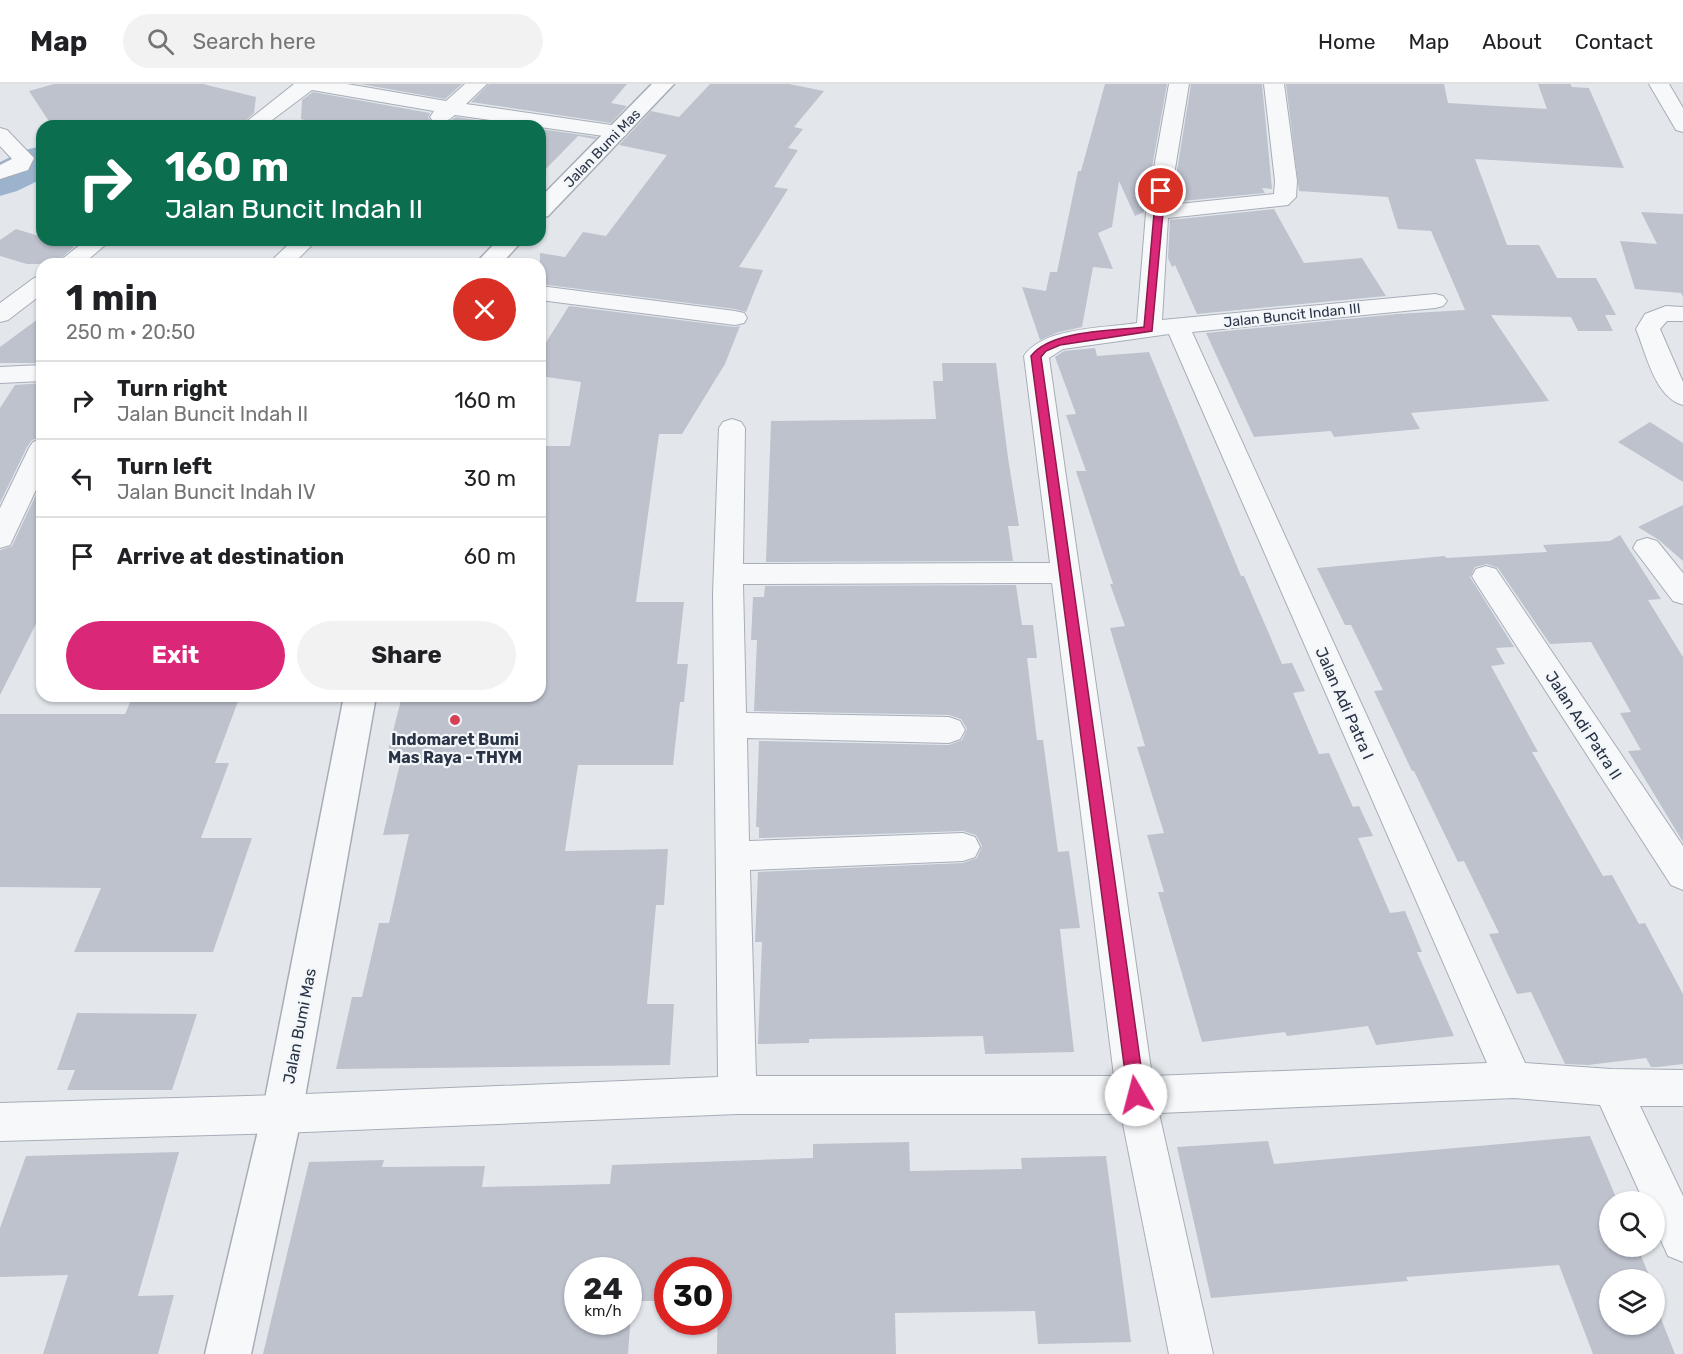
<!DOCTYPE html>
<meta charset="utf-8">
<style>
body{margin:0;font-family:Rubik,sans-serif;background:#f2f2f2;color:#202124;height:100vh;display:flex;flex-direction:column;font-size:22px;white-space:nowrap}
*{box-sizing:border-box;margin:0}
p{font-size:20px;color:#757577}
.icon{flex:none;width:33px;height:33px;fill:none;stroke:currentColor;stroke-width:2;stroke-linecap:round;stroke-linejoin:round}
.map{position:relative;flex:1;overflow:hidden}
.panel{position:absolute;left:36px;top:174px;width:510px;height:444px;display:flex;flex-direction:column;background:#fff;border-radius:18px;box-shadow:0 2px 4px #0004}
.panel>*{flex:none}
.top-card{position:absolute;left:36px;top:36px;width:510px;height:126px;border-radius:18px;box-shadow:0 2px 4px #0004;background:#0b6e4f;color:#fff;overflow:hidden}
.fabs{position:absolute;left:1599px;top:1107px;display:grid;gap:12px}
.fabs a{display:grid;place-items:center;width:66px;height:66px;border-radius:50%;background:#fff;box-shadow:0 2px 4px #0004;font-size:30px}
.speed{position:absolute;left:564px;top:1173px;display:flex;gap:12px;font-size:30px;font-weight:700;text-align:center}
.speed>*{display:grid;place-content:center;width:78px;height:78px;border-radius:50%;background:#fff;box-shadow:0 2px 4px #0004;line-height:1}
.speed small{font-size:15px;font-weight:400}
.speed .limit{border:9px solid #d22;background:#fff;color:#111}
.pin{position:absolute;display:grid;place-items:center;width:51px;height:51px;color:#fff;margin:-26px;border:3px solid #fff;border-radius:50%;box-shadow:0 2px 6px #0007}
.me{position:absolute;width:66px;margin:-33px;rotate:352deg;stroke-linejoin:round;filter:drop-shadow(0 0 4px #0008)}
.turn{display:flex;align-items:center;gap:21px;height:126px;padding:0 30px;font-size:27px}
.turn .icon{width:78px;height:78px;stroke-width:2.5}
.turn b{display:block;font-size:42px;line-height:51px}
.round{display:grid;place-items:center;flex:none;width:63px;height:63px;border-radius:32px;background:#f2f2f2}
.headline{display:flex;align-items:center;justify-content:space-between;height:102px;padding:0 30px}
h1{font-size:36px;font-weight:700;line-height:45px}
.action{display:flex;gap:12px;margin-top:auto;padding:12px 30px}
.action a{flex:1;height:69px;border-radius:36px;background:#db2777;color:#fff;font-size:24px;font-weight:700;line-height:69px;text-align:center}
.action a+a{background:#f2f2f2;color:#202124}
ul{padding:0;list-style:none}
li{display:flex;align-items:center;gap:18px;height:78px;padding:0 30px;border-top:2px solid #e0e0e0}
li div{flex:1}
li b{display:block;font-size:22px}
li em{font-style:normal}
header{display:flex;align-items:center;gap:36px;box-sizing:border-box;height:84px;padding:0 30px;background:#fff;border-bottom:2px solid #e0e0e0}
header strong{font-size:28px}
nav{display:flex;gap:33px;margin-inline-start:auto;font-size:21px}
.search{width:420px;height:54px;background:#f2f2f2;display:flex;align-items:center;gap:15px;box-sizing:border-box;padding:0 21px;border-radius:33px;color:#757577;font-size:22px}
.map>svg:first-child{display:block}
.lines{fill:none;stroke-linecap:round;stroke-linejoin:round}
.river{fill:#9cb3ce;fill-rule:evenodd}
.building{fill:#bdc2cd;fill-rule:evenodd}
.minor-casing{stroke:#a7adb7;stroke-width:2}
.tertiary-casing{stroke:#a7adb7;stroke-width:3}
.minor{fill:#f7f8fa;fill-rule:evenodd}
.tertiary{fill:#f7f8fa;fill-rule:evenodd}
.route{fill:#db2777;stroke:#8e194d;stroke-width:1.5}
.poi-dot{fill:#d84155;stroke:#f3f6f9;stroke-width:2}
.labels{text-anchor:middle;stroke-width:4.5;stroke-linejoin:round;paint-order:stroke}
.far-street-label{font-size:14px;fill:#293346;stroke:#f3f6f9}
.street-label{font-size:16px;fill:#293346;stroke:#f3f6f9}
.poi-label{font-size:16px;font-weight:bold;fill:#293346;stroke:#f3f6f9}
</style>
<header>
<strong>Map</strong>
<div class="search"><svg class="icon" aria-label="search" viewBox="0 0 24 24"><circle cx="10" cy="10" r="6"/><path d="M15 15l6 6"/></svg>Search here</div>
<nav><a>Home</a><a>Map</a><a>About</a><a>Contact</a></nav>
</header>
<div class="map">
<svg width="1683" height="1270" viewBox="0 0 1683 1270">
<rect width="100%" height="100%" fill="#e3e7ec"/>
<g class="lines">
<!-- river -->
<polygon class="river" points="42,62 42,95 17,107 0,112 0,78 25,66"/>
</g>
<!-- building -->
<g class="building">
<polygon points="54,0 203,0 256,13 254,29 239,42 52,42 29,7"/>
<polygon points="360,0 462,0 445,15"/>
<polygon points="489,0 627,0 611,19 627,22 611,39 471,18"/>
<polygon points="710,0 789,0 824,7 794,43 803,45 788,64 798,66 774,103 788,105 739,183 763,186 746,228 735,225 540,200 540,169 565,173 583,148 606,152 667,71 619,61 651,27 679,33"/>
<polygon points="1105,0 1167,0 1144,128 1135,132 1119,97 1112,143 1098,149 1113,185 1093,183 1082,243 1059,248 1040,256 1022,203 1046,207 1050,188 1057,188 1078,87 1081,87"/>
<polygon points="1191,0 1262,0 1272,105 1262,104 1265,109 1172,118"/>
<polygon points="1286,0 1444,0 1448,19 1547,25 1538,0 1570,0 1572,3 1589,4 1624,84 1475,75 1507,161 1539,161 1557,194 1596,194 1616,231 1605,231 1613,247 1578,247 1571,233 1491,231 1549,317 1411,329 1420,345 1334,353 1331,347 1254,353 1206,249 1397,230 1465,226 1431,147 1398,145 1388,113 1299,107"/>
<polygon points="313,8 430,29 428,34 436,40 446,39 456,33 517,42 328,42 301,35 302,16"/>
<polygon points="540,45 597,53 595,55 578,52 540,91"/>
<polygon points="1274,125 1304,179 1362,174 1386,212 1197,230 1175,181 1172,183 1168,174 1170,136"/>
<polygon points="1641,128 1683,130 1683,213 1681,209 1635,205 1620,157 1657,160"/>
<polygon points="16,145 42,153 42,156 52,156 74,163 54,180 27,180 0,172 0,156"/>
<polygon points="569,222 735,243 740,242 725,280 682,350 659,350 636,518 684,518 677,580 688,580 684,618 680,618 673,681 578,681 565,767 668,765 664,821 656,821 647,920 674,920 670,981 336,985 352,913 362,913 379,839 389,839 409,750 383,751 403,667 388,667 402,612 540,612 540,362 570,362 581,298 540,292 540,268"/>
<polygon points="42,232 42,279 0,279 0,263"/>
<polygon points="1095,264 1097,272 1149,268 1241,492 1244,492 1282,580 1292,579 1305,607 1293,609 1319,670 1329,669 1353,723 1359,722 1373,752 1358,754 1390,829 1405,827 1422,868 1417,868 1454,952 1376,961 1368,942 1287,952 1285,948 1202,958 1158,808 1164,808 1147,751 1164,749 1137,663 1145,662 1110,544 1125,542 1110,500 1113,500 1076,387 1086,387 1066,331 1076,330 1055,273 1064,267"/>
<polygon points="942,279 996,279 1008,374 1019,442 1008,442 1013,477 766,478 771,337 936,335 933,297 943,297"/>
<polygon points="42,299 42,353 32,356 27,363 0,419 0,324 15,301"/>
<polygon points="1650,338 1683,359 1683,398 1618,358"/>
<polygon points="42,398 42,528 0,611 0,466 12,462"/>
<polygon points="1683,421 1683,477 1659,456 1638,443"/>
<polygon points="1620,451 1661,515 1648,516 1683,573 1683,758 1628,667 1641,666 1620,629 1631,628 1591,558 1550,560 1498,484 1487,480 1475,483 1470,493 1514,563 1496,564 1505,580 1491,582 1538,668 1532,668 1603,792 1612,791 1639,840 1645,839 1683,910 1683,980 1658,983 1651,983 1646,974 1588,981 1565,980 1531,908 1517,910 1489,850 1499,849 1464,777 1458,778 1414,687 1412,687 1374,607 1383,606 1351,541 1345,541 1317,484 1445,472 1446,474 1547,468 1543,461 1610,457"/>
<polygon points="1016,501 1022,541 1033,541 1037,574 1027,574 1037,656 1043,656 1058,768 1069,767 1080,844 1060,845 1074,968 985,970 983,952 809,955 809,959 758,960 762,858 755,858 758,788 963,779 977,774 982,762 976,751 963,747 759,754 759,743 756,743 759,657 949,661 962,656 967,645 961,635 949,631 754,627 757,556 751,556 753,513 764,513 765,502"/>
<polygon points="133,612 240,612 215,679 229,679 201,754 252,754 213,868 74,868 101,804 0,803 0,630 125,630"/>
<polygon points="77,929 197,930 172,1006 67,1006 75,986 57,986"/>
<polygon points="1590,1052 1618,1118 1610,1118 1610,1162 1637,1162 1651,1196 1610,1196 1610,1240 1654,1240 1654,1217 1675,1270 1593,1270 1559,1181 1406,1193 1408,1197 1211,1214 1177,1063 1268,1057 1274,1080"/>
<path d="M 909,1058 L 910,1087 L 1022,1085 L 1021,1074 L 1106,1072 L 1131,1258 L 1038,1260 L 1035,1227 L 895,1229 L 896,1270 L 717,1270 L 718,1186 L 668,1186 L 668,1217 L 632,1217 L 628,1270 L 263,1270 L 309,1078 L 384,1076 L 382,1083 L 485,1082 L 482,1103 L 610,1100 L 612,1081 L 813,1074 L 813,1060 ZM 578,1186 L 628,1186 L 628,1238 L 578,1238 Z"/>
<polygon points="179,1068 138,1212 174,1211 158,1270 43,1270 68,1191 0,1193 0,1144 26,1072"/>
</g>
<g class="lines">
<defs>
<g id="minor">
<path d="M 294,0 L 347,0 L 446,17 L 465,0 L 487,0 L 466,20 L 618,42 L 625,44 L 628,48 L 625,52 L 618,54 L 455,31 C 447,37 443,40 433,37 L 430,33 L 434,27 L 312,6 L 264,42 L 241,42 Z"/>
<path d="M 1169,0 L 1189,0 L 1169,121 L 1274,110 L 1275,97 L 1264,0 L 1284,0 L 1297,97 L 1296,113 L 1288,121 L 1168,134 L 1162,236 L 1435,210 L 1443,212 L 1447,217 L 1443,222 L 1435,224 L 1192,248 L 1525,979 L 1611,985 L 1683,986 L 1683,1022 L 1640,1022 L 1683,1112 L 1683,1178 L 1668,1172 L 1654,1141 L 1654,1118 L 1644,1118 L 1600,1021 L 1514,1014 L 1159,1029 L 1213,1270 L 1169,1270 L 1121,1030 L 737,1030 L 282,1049 L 0,1057 L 0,1019 L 282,1011 L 718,993 L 713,510 L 719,344 L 723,338 L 732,335 L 741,338 L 745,344 L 743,480 L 1050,479 L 1024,272 C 1043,243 1105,244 1137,239 L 1146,129 ZM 1169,250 L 1487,979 L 1152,992 L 1049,274 L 1063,265 ZM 1052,499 L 1114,992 L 756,992 L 750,786 L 963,777 L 975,773 L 980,763 L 975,753 L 963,749 L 749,757 L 747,654 L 949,659 L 960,655 L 965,646 L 960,637 L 949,633 L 746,629 L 743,500 Z"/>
<polygon points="1649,0 1669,0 1683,24 1683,48 1676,46"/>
<polygon points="0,44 7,46 34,74 28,86 0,95 0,81 12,75 0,62"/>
<polygon points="86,156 111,156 83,180 56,180"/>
<polygon points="293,156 317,156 293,180 268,180"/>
<polygon points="42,192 42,210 8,236 0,238 0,219 34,194"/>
<polygon points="540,202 735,227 744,229 747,234 744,239 735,241 540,216"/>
<path d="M 1666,222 L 1683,223 L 1683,237 L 1667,237 L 1660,245 L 1683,298 L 1683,321 C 1655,314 1646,269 1636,245 L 1645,230 Z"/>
<polygon points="42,281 42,297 0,299 0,283"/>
<polygon points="42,355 42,393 10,461 0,464 0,424 29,364 33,358"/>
<polygon points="1647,454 1657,457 1683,489 1683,520 1673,517 1633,464 1637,457"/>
<polygon points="1486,482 1496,485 1683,762 1683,806 1671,801 1476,499 1472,492 1476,485"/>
</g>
<g id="tertiary">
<polygon points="652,0 674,0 548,132 540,134 540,114"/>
<polygon points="498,156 523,156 501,180 475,180"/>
<polygon points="344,612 376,612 302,1030 251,1270 205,1270 262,1030"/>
</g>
</defs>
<!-- minor casing -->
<use href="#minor" class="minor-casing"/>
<!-- tertiary casing -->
<use href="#tertiary" class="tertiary-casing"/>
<!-- minor -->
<use href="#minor" class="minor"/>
<!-- tertiary -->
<use href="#tertiary" class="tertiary"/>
</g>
<!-- route -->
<path class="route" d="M 1161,104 L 1165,107 L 1152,247 L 1060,261 L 1046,267 L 1041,273 L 1145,1011 L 1142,1017 L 1136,1019 L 1131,1017 L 1128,1011 L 1031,272 C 1050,246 1112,247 1144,243 L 1156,107 Z"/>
<!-- markers -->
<circle class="poi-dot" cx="455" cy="636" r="6"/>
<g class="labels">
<!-- far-street labels -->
<g class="far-street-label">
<text transform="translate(602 64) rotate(-46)" y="5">Jalan Bumi Mas</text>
<text transform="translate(1292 231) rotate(-6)" y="5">Jalan Buncit Indan III</text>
</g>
<!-- street labels -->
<g class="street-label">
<text transform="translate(1345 619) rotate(66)" y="6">Jalan Adi Patra I</text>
<text transform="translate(1584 641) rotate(57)" y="6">Jalan Adi Patra II</text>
<text transform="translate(299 942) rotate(-79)" y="6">Jalan Bumi Mas</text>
</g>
<!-- poi labels -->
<g class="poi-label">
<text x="455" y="661">Indomaret Bumi<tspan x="455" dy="18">Mas Raya - THYM</tspan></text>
</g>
</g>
</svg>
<div class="fabs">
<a><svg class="icon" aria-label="search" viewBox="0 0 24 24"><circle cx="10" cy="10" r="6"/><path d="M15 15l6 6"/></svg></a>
<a><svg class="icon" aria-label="layers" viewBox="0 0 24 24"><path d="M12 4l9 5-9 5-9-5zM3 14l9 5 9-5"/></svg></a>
</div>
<div class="speed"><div>24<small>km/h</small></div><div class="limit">30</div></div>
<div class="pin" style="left:1161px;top:107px;background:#d93025"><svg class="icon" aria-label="arrive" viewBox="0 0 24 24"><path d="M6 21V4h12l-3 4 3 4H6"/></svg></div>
<svg class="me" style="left:1136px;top:1011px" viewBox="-20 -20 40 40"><circle r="19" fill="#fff"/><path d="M0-13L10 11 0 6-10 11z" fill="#db2777"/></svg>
<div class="top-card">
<div class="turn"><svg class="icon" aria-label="right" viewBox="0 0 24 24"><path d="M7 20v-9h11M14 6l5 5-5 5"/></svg><div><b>160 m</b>Jalan Buncit Indah II</div></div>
</div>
<section class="panel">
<div class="headline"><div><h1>1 min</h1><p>250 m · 20:50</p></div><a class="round" style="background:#d93025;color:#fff"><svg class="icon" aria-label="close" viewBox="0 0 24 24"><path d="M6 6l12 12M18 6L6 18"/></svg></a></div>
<ul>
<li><svg class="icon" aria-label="right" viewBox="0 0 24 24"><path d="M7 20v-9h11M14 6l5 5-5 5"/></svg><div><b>Turn right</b><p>Jalan Buncit Indah II</p></div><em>160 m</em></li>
<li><svg class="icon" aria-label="left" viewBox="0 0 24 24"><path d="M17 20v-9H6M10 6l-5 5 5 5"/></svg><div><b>Turn left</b><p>Jalan Buncit Indah IV</p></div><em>30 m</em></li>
<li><svg class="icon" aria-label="arrive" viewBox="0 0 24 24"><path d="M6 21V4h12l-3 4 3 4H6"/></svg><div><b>Arrive at destination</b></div><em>60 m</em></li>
</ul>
<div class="action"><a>Exit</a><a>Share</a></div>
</section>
</div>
